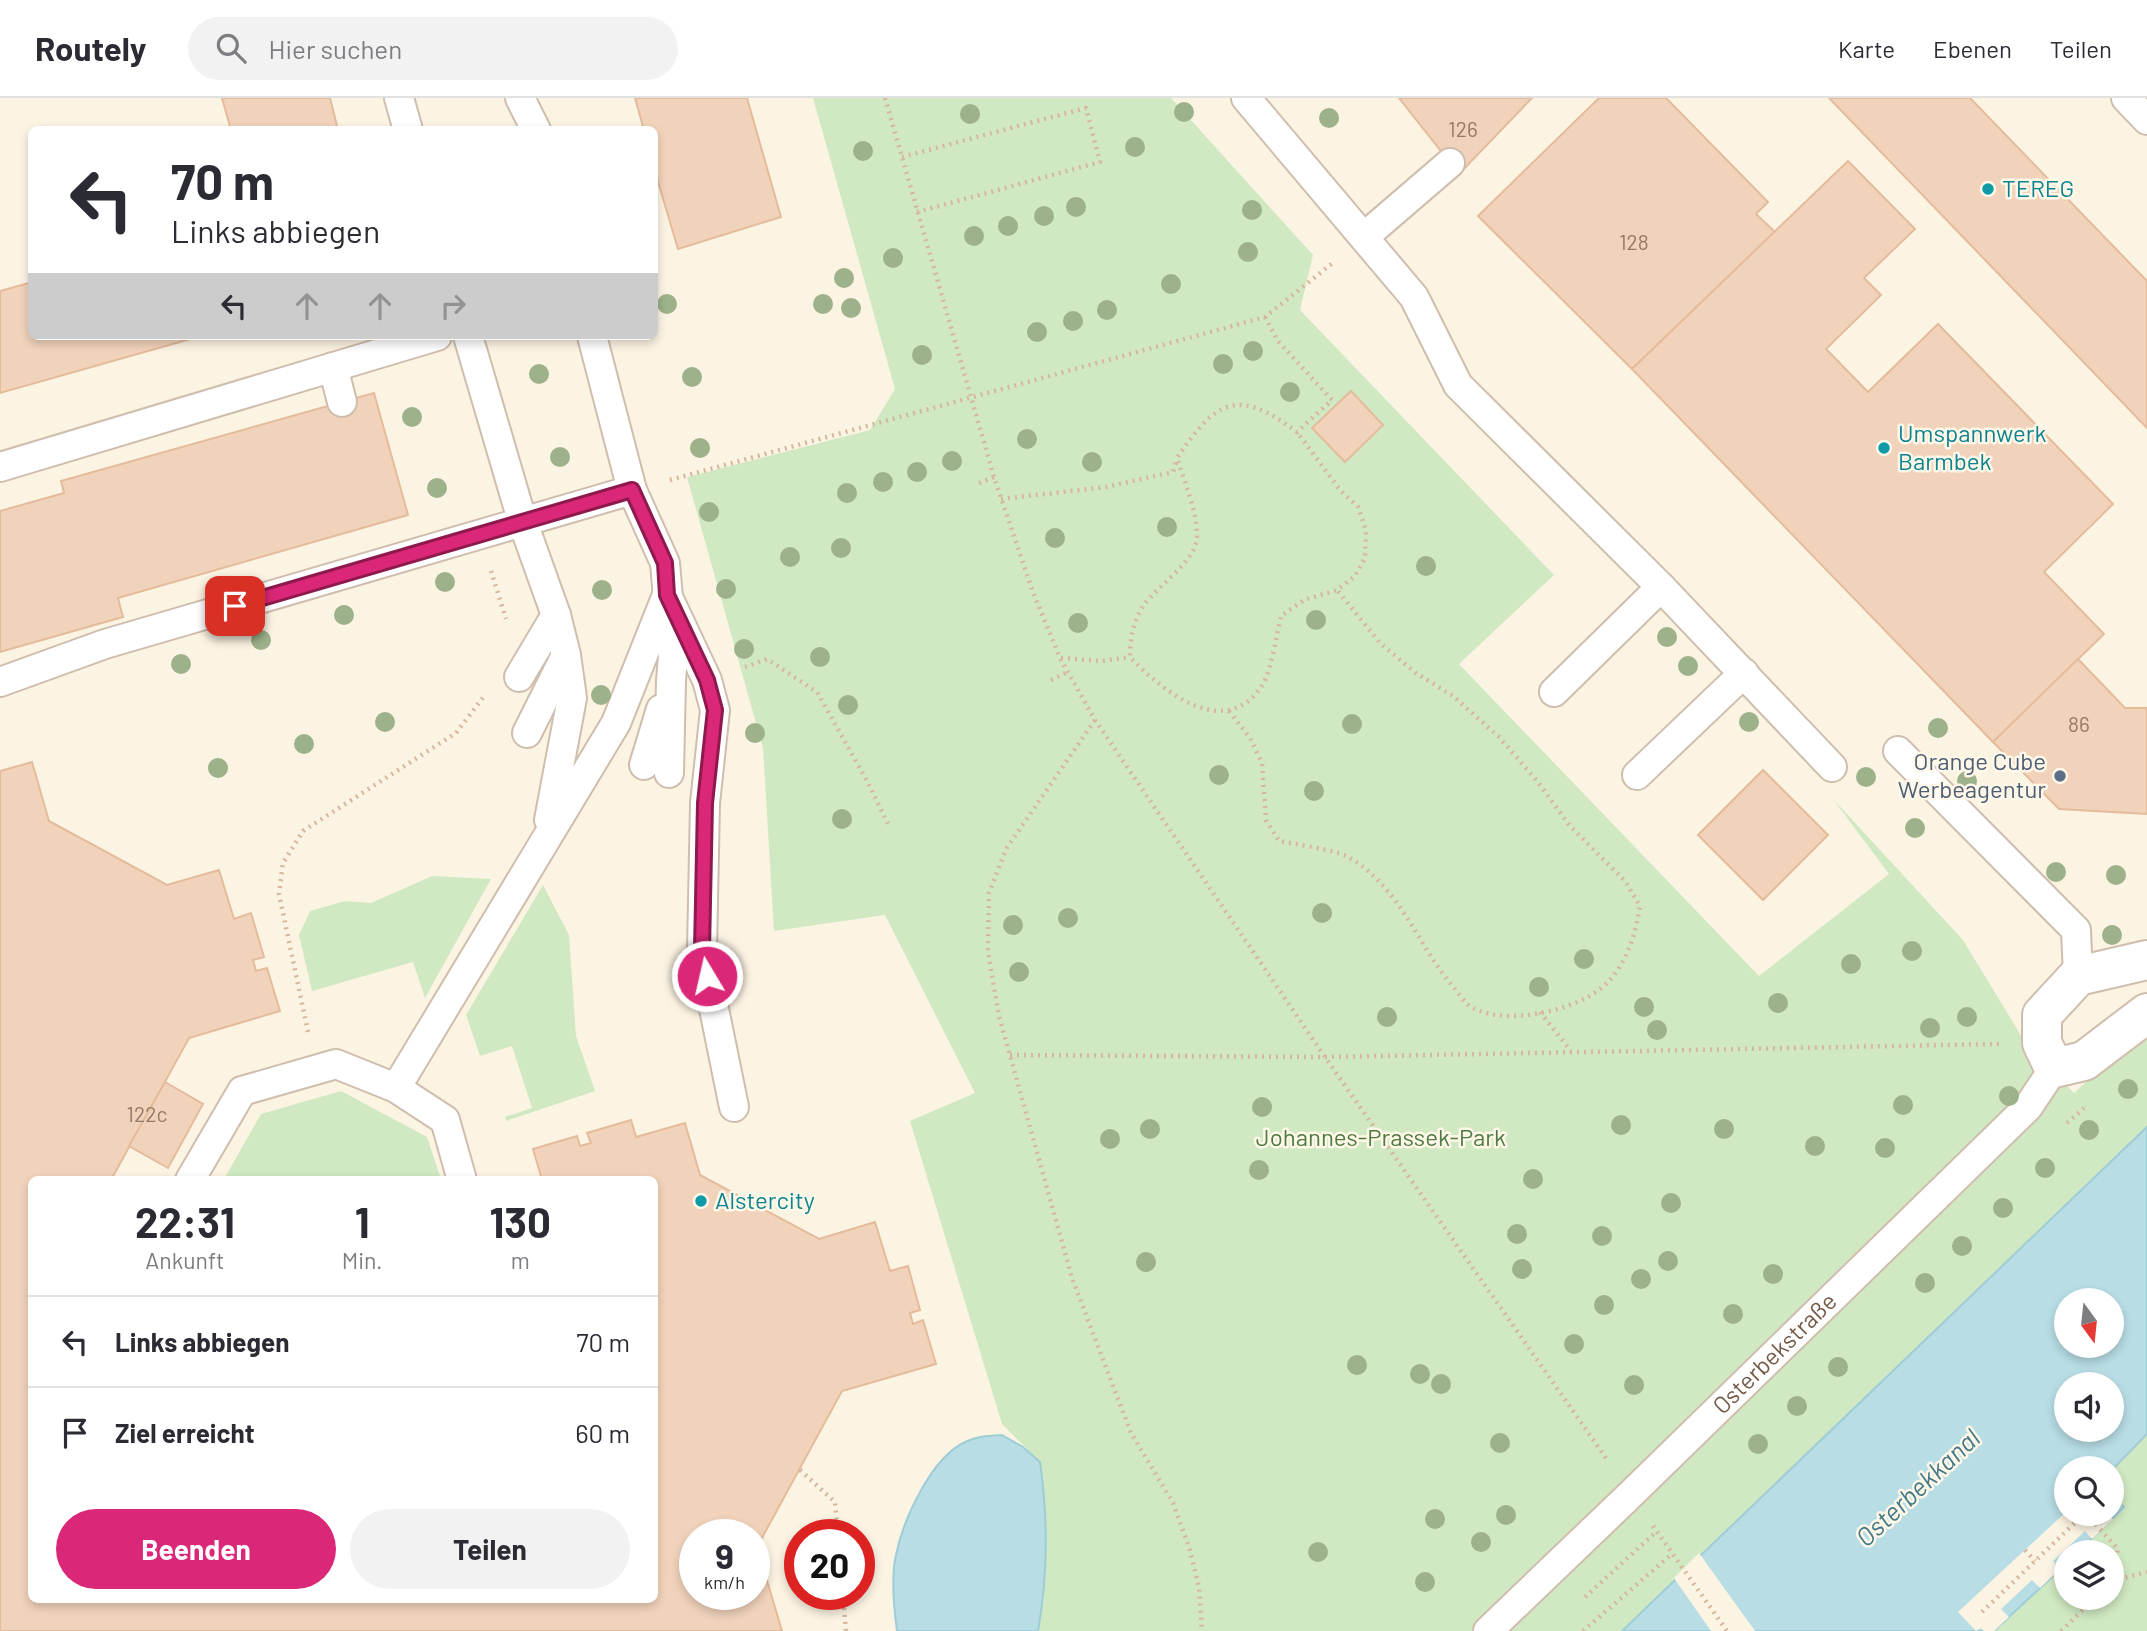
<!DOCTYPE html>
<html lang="de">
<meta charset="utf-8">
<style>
body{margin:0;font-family:Barlow,sans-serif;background:#f2f2f3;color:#2b2b33;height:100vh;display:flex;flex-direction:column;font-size:26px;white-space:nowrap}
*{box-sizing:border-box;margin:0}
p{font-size:23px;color:#7c7c81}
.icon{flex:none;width:38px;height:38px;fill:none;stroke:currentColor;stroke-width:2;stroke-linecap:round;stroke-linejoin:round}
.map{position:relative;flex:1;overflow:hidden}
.drawer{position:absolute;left:28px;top:1078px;width:630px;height:427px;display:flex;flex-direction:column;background:#fff;border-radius:10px;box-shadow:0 4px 10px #0003}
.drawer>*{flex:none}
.top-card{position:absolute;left:28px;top:28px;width:630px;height:214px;border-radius:10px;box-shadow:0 4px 10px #0003;background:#fff;color:#2b2b33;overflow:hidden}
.needle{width:46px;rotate:165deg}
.fabs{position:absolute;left:2054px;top:1190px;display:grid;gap:14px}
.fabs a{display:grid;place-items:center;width:70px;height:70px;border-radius:50%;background:#fff;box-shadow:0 4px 10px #0003;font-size:35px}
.speed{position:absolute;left:679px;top:1421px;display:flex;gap:14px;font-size:35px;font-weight:700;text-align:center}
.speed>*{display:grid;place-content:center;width:91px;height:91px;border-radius:50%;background:#fff;box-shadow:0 4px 10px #0003;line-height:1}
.speed small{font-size:18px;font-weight:400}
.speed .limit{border:10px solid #d22;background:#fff;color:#111}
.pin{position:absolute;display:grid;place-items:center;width:60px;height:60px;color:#fff;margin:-30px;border-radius:14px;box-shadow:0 4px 10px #0006}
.me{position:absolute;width:77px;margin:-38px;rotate:351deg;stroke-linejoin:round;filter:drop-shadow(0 0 5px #0008)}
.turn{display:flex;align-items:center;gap:24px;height:147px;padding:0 28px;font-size:32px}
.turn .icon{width:91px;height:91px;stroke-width:2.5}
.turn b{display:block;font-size:49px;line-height:60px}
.lanes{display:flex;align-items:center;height:66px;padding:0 28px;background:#0003;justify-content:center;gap:35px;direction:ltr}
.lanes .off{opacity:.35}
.eta{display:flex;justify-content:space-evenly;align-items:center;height:119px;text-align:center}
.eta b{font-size:42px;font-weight:700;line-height:49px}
.action{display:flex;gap:14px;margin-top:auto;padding:14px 28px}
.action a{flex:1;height:80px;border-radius:42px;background:#db2777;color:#fff;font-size:28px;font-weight:700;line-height:80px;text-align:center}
.action a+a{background:#f2f2f3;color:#2b2b33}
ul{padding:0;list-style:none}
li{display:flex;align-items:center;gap:21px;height:91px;padding:0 28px;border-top:2px solid #e1e1e2}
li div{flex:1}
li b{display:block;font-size:26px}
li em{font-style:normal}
header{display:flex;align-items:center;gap:42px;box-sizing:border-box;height:98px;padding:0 35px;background:#fff;border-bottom:2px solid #e1e1e2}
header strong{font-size:33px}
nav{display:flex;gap:38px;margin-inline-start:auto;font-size:24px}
.search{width:490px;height:63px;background:#f2f2f3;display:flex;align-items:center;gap:18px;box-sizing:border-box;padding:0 24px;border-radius:38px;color:#7c7c81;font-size:26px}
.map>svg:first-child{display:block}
.green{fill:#d0e9c2}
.water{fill:#b8dde5;stroke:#9eccd7;stroke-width:2;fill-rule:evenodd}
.pier{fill:#fcf4e3}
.building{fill:#f1d3bb;stroke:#e4bb9b;stroke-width:2;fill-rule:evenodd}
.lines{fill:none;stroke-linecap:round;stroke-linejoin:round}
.service-casing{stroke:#cfbead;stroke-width:32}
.minor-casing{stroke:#cfbead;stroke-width:42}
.path{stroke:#d6b79e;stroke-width:4.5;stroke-dasharray:2 5;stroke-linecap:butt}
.service{stroke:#fff;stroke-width:28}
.minor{stroke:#fff;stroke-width:38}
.tree{fill:#9db18a}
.route-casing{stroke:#8e194d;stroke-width:18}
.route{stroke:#db2777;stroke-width:12}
.culture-dot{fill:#0f9aa8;stroke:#fff8e9;stroke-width:2.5}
.service-dot{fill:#5c6f8a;stroke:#fff8e9;stroke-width:2.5}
.labels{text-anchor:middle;stroke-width:5;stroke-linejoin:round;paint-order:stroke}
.number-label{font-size:21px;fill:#937966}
.culture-label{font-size:24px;fill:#0d838f;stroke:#fff8e9;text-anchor:start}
.service-label{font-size:24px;fill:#4e5e75;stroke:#fff8e9;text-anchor:end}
.park-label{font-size:24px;fill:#4f7a42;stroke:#fff8e9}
.street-label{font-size:24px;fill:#745b49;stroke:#fff8e9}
.water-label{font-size:26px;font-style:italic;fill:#437988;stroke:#fff8e9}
</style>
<header>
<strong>Routely</strong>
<div class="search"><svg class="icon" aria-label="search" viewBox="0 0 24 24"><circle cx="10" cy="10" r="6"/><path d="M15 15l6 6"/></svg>Hier suchen</div>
<nav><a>Karte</a><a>Ebenen</a><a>Teilen</a></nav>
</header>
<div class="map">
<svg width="2147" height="1533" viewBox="0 0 2147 1533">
<rect width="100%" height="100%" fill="#fcf4e3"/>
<!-- green -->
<g class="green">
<polygon points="813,0 1171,0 1313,157 1300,212 1554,477 1459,566 1759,878 1889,776 1833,701 1963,842 2025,944 2074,995 2147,929 2147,1029 1622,1533 1038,1533 1044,1499 1040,1364 1002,1326 910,1023 975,995 885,817 774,833 763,650 687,379 870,332 895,291"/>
<polygon points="432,778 491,781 425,900 413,864 312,893 299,837 310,813 345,803 371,805"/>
<polygon points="543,787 569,837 576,938 595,993 506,1023 505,1019 532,1010 512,948 480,958 466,917"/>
<polygon points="341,993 427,1039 441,1081 224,1081 261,1016"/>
<polygon points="2147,1336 2147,1533 1994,1533 2067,1465 2067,1500 2112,1500 2112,1454 2078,1454 2124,1410 2112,1398 2112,1372"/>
</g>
<!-- water -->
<g class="water">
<path d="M 2147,1029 L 2147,1336 L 2112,1372 L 2067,1370 L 2067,1416 L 2112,1416 L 2112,1398 L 2124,1409 L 2078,1454 L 2067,1454 L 2067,1465 L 1994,1533 L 1622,1533 ZM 2067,1202 L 2112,1202 L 2112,1248 L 2067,1248 ZM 2067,1286 L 2112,1286 L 2112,1332 L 2067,1332 Z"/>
<path d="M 1002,1337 L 1023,1349 L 1040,1364 C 1048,1420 1048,1477 1038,1533 L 897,1533 C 894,1511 891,1478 896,1457 C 903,1422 931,1360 965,1344 C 977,1338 988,1338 1002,1337 Z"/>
</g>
<!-- pier -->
<g class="pier">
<polygon points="2067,1413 2067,1416 2107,1416 2113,1421 2092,1441 2085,1433 2053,1463 2060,1471 2040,1490 2032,1482 2001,1511 2009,1519 1994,1533 1984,1533 1981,1530 1976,1533 1958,1514"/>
<polygon points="1699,1455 1755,1533 1711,1533 1674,1480"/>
</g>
<!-- building -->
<g class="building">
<polygon points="222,0 330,0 338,32 231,32"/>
<polygon points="635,0 747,0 781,119 678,151 654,70 654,32 644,32"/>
<polygon points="1399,0 1532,0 1459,76"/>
<polygon points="1599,0 1666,0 1768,104 1756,116 1775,134 1632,271 1478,118"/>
<polygon points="1829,0 1970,0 2147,183 2147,330"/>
<polygon points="1848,63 1915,131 1864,180 1881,197 1826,251 1868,294 1938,226 2113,406 2044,474 2104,536 1993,644 1632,271"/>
<polygon points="32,184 32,238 201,238 0,295 0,193"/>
<polygon points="1351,293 1383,327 1345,364 1312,330"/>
<polygon points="374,295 408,417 118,500 123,519 0,554 0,413 64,395 61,383"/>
<polygon points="2078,561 2125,610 2147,610 2147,716 2059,711 1993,644"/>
<path d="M 32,664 L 49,723 L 167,787 L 219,772 L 234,821 L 251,815 L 264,859 L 253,862 L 256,873 L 267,870 L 280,913 L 189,940 L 111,1082 L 32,1082 L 32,1502 L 654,1502 L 654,1082 L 542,1082 L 533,1051 L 577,1038 L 580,1048 L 591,1045 L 587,1035 L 631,1022 L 636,1039 L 685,1025 L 700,1077 L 819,1141 L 875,1124 L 890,1173 L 908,1168 L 920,1212 L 910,1215 L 913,1226 L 923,1222 L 936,1266 L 842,1293 L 757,1449 L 782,1533 L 0,1533 L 0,673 ZM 695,1437 L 754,1437 L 754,1496 L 695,1496 Z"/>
<polygon points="1763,672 1828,737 1763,802 1698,737"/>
<polygon points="165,984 203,1006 168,1070 129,1048"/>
</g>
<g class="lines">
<defs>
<g id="service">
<polyline points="399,0 408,32"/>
<polyline points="520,0 536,32"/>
<polyline points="1246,0 1414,199 1458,287 1661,489 1832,669"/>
<polyline points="2126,0 2147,22"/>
<polyline points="1364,139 1450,65"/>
<polyline points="468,238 522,422 556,517 566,557 572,600 549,722"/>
<polyline points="592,238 632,392 665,465 673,559 671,582 669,675"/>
<polyline points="333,269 342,304"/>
<polyline points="0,369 437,238"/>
<polyline points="667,497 707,582 715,612 705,705 702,852 734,1009"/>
<polyline points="519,579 556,517"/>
<polyline points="0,584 105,546 632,392"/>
<polyline points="1554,594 1661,489"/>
<polyline points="527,635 566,557"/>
<polyline points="1898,653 2076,832 2078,878"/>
<polyline points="644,667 661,611"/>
<polyline points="1637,677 1744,575"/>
<polyline points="396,990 616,625 667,497"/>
<polyline points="190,1082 242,993 336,966 396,990 445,1022 462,1082"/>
<path id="s1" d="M 1488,1533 L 1631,1396 L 2028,1009 L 2054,970"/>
</g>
<polyline id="minor" points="2147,862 2078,878 2042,917 2042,945 2054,970 2084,963 2147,915"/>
</defs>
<!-- service casing -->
<use href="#service" class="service-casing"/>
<!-- minor casing -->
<use href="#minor" class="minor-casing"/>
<!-- path -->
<g class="path">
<polyline points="885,0 994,379 1033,494 1060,560 1095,622 1325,959 1608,1363"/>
<polyline points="902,59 1086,10 1100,64 917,114"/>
<path d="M 1265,219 L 1278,243 L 1332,302 L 1297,334 C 1237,289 1216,302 1177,360 C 1185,385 1197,413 1197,439 C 1196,464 1157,488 1144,507 C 1133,523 1130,541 1130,559 C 1162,593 1226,645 1263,586 C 1271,573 1277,535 1281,518 L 1304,502 L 1337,492 L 1355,478 L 1365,460 L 1366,432 L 1358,409 L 1340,392 L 1297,334"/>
<polyline points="670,382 1265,219 1334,164"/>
<polyline points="979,385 994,379"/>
<polyline points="1001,401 1106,389 1173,374 1177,361"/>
<polyline points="491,473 506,521"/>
<polyline points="1061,560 1102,563 1130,559"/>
<polyline points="745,569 767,561 817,594 867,683 890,730"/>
<polyline points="1051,582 1068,574"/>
<path d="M 1229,613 L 1250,640 L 1262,665 L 1266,722 L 1279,743 C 1294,746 1335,752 1346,758 C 1397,785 1416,843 1450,885 C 1456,891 1461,900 1467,906 C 1497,930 1570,914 1599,892 C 1625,872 1635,839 1640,808 L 1625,783 L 1570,728 L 1537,683 L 1499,639 L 1453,598 L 1416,575 L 1380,545 L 1337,492"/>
<polyline points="1095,622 1006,751 989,795 988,854 999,918 1072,1180 1131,1335 1173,1405 1189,1449 1199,1489 1202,1533"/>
<polyline points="1540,914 1571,953"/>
<polyline points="308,934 279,796 283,765 303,733 456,635 485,597"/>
<polyline points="1010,957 1325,959 1999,946"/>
<polyline points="2067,1025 2084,1010"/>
<polyline points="800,1372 835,1404 838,1437"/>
<polyline points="2086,1416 2118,1451 2112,1483"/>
<polyline points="1653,1428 1727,1533"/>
<polyline points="2025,1452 2035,1463"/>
<polyline points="2112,1483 2147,1474"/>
<polyline points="843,1496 846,1533"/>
<polyline points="1585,1499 1657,1433"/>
<polyline points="1982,1514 2084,1416"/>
<polyline points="1583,1533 1672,1456"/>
<polyline points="2061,1533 2095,1500"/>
</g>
<!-- service -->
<use href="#service" class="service"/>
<!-- minor -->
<use href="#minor" class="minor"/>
</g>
<!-- trees -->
<g class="tree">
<circle cx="1184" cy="14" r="10"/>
<circle cx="970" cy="16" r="10"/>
<circle cx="1329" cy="20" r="10"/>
<circle cx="1135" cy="49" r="10"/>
<circle cx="863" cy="53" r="10"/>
<circle cx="1076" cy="109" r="10"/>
<circle cx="1252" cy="112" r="10"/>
<circle cx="1044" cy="118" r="10"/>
<circle cx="1008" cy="128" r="10"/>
<circle cx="974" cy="138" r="10"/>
<circle cx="1248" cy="154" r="10"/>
<circle cx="893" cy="160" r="10"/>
<circle cx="844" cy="180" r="10"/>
<circle cx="1171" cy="186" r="10"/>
<circle cx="667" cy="206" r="10"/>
<circle cx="823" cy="206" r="10"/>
<circle cx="851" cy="210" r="10"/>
<circle cx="1107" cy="212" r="10"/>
<circle cx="1073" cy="223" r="10"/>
<circle cx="1037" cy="234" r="10"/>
<circle cx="1253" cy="253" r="10"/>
<circle cx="922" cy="257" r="10"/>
<circle cx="1223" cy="266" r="10"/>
<circle cx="539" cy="276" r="10"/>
<circle cx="692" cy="279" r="10"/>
<circle cx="1290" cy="294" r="10"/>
<circle cx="412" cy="319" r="10"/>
<circle cx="1027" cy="341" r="10"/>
<circle cx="700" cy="350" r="10"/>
<circle cx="560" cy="359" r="10"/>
<circle cx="952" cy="363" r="10"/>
<circle cx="1092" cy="364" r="10"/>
<circle cx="917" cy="374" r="10"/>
<circle cx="883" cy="384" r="10"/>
<circle cx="437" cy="390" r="10"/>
<circle cx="847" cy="395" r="10"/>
<circle cx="709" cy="414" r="10"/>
<circle cx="1167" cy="429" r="10"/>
<circle cx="1055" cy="440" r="10"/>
<circle cx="841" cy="450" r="10"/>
<circle cx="790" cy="459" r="10"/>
<circle cx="1426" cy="468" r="10"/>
<circle cx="445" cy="484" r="10"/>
<circle cx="726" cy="491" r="10"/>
<circle cx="602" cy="492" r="10"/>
<circle cx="344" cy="517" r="10"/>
<circle cx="1316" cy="522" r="10"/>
<circle cx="1078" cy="525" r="10"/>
<circle cx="1667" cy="539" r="10"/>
<circle cx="261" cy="542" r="10"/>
<circle cx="744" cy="551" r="10"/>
<circle cx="820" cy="559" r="10"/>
<circle cx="181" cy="566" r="10"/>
<circle cx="1688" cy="568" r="10"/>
<circle cx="601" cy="597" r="10"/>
<circle cx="848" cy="607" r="10"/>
<circle cx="385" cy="624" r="10"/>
<circle cx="1749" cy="624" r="10"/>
<circle cx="1352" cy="626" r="10"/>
<circle cx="1938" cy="630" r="10"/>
<circle cx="755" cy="635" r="10"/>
<circle cx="304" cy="646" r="10"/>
<circle cx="218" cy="670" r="10"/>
<circle cx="1219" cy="677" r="10"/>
<circle cx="1866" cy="679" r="10"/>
<circle cx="1967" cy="683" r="10"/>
<circle cx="1314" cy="693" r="10"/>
<circle cx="842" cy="721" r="10"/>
<circle cx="1915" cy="730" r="10"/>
<circle cx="2056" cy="774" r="10"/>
<circle cx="2116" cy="777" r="10"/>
<circle cx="1322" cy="815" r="10"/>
<circle cx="1068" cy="820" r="10"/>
<circle cx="1013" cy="827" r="10"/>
<circle cx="2112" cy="837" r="10"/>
<circle cx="1912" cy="853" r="10"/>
<circle cx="1584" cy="861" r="10"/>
<circle cx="1851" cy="866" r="10"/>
<circle cx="1019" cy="874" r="10"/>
<circle cx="1539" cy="889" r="10"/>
<circle cx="1778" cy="905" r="10"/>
<circle cx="1644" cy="909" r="10"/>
<circle cx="1387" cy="919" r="10"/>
<circle cx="1967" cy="919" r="10"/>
<circle cx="1930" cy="930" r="10"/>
<circle cx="1657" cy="932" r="10"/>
<circle cx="2128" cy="991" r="10"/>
<circle cx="2009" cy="998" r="10"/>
<circle cx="1903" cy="1007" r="10"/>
<circle cx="1262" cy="1009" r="10"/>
<circle cx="1621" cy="1027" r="10"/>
<circle cx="1150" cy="1031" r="10"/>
<circle cx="1724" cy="1031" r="10"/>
<circle cx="2089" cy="1032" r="10"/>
<circle cx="1110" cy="1041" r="10"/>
<circle cx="1815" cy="1048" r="10"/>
<circle cx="1885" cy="1050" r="10"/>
<circle cx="2045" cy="1070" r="10"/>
<circle cx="1259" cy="1072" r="10"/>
<circle cx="1533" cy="1081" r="10"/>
<circle cx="1671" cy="1105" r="10"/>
<circle cx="2003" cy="1110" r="10"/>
<circle cx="1517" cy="1136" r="10"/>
<circle cx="1602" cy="1138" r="10"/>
<circle cx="1962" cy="1148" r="10"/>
<circle cx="1668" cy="1163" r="10"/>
<circle cx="1146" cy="1164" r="10"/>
<circle cx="1522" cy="1171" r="10"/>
<circle cx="1773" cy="1176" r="10"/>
<circle cx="1641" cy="1181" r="10"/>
<circle cx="1925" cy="1185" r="10"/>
<circle cx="1604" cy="1207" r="10"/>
<circle cx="1733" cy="1216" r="10"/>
<circle cx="1574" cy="1246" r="10"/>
<circle cx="1357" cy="1267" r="10"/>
<circle cx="1838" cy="1269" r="10"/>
<circle cx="1420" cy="1276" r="10"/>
<circle cx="1441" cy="1286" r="10"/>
<circle cx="1634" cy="1287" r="10"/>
<circle cx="1797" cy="1308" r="10"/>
<circle cx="1500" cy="1345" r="10"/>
<circle cx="1758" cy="1346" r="10"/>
<circle cx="1506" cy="1417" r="10"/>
<circle cx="1435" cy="1421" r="10"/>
<circle cx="1481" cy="1444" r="10"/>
<circle cx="1318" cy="1454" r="10"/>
<circle cx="1425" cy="1484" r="10"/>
</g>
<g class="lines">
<defs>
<polyline id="route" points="235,508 632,392 665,465 667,497 707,582 715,612 705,705 702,852 707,878"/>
</defs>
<!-- route casing -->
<use href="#route" class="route-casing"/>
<!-- route -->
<use href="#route" class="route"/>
</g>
<!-- markers -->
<g class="culture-dot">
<circle cx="1988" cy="91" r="7"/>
<circle cx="1884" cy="350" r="7"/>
<circle cx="701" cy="1103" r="7"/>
</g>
<circle class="service-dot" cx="2060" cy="678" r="7"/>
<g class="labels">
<!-- number labels -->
<g class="number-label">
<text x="1463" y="39">126</text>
<text x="1634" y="152">128</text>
<text x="2079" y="634">86</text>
<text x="147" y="1024">122c</text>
</g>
<!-- culture labels -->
<g class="culture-label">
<text x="2002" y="99">TEREG</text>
<text x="1898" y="344">Umspannwerk<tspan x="1898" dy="28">Barmbek</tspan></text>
<text x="715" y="1111">Alstercity</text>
</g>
<!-- service labels -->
<g class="service-label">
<text x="2046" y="672">Orange Cube<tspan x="2046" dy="28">Werbeagentur</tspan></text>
</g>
<!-- park labels -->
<g class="park-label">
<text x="1381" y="1048">Johannes-Prassek-Park</text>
</g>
<!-- street labels -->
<g class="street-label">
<text dy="8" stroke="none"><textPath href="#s1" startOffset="399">Osterbekstraße</textPath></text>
</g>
<!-- water labels -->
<g class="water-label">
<text transform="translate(1918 1390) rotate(-43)" y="9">Osterbekkanal</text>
</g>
</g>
</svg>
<div class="fabs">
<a><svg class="needle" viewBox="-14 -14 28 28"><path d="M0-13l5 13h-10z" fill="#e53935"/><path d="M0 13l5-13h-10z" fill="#7c7c81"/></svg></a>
<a><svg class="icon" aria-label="sound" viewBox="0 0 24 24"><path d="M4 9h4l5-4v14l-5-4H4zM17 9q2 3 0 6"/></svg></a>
<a><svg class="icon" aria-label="search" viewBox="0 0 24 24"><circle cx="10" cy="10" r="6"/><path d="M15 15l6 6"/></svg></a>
<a><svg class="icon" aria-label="layers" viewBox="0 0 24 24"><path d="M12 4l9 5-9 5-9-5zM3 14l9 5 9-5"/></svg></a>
</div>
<div class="speed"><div>9<small>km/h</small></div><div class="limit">20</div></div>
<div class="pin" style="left:235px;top:508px;background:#d93025"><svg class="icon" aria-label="arrive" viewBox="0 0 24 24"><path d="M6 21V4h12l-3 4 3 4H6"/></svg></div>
<svg class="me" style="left:707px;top:878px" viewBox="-20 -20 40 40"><circle r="17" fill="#db2777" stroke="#fff" stroke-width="3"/><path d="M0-11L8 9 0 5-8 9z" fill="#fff"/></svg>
<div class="top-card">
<div class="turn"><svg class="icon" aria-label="left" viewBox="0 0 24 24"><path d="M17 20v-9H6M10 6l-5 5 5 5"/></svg><div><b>70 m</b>Links abbiegen</div></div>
<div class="lanes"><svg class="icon" aria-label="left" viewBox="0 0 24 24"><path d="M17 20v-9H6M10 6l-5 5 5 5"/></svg><svg class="icon off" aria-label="ahead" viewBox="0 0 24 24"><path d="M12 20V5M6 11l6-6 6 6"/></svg><svg class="icon off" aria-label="ahead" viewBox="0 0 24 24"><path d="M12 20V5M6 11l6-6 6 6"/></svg><svg class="icon off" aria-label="right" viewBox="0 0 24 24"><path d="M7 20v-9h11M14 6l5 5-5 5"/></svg></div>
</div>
<section class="drawer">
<div class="eta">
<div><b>22:31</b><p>Ankunft</p></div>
<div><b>1</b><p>Min.</p></div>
<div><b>130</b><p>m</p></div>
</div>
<ul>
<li><svg class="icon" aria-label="left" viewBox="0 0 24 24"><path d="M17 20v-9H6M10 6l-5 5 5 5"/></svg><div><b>Links abbiegen</b></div><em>70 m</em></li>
<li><svg class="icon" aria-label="arrive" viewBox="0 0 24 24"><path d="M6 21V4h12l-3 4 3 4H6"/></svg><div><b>Ziel erreicht</b></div><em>60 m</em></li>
</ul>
<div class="action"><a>Beenden</a><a>Teilen</a></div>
</section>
</div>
